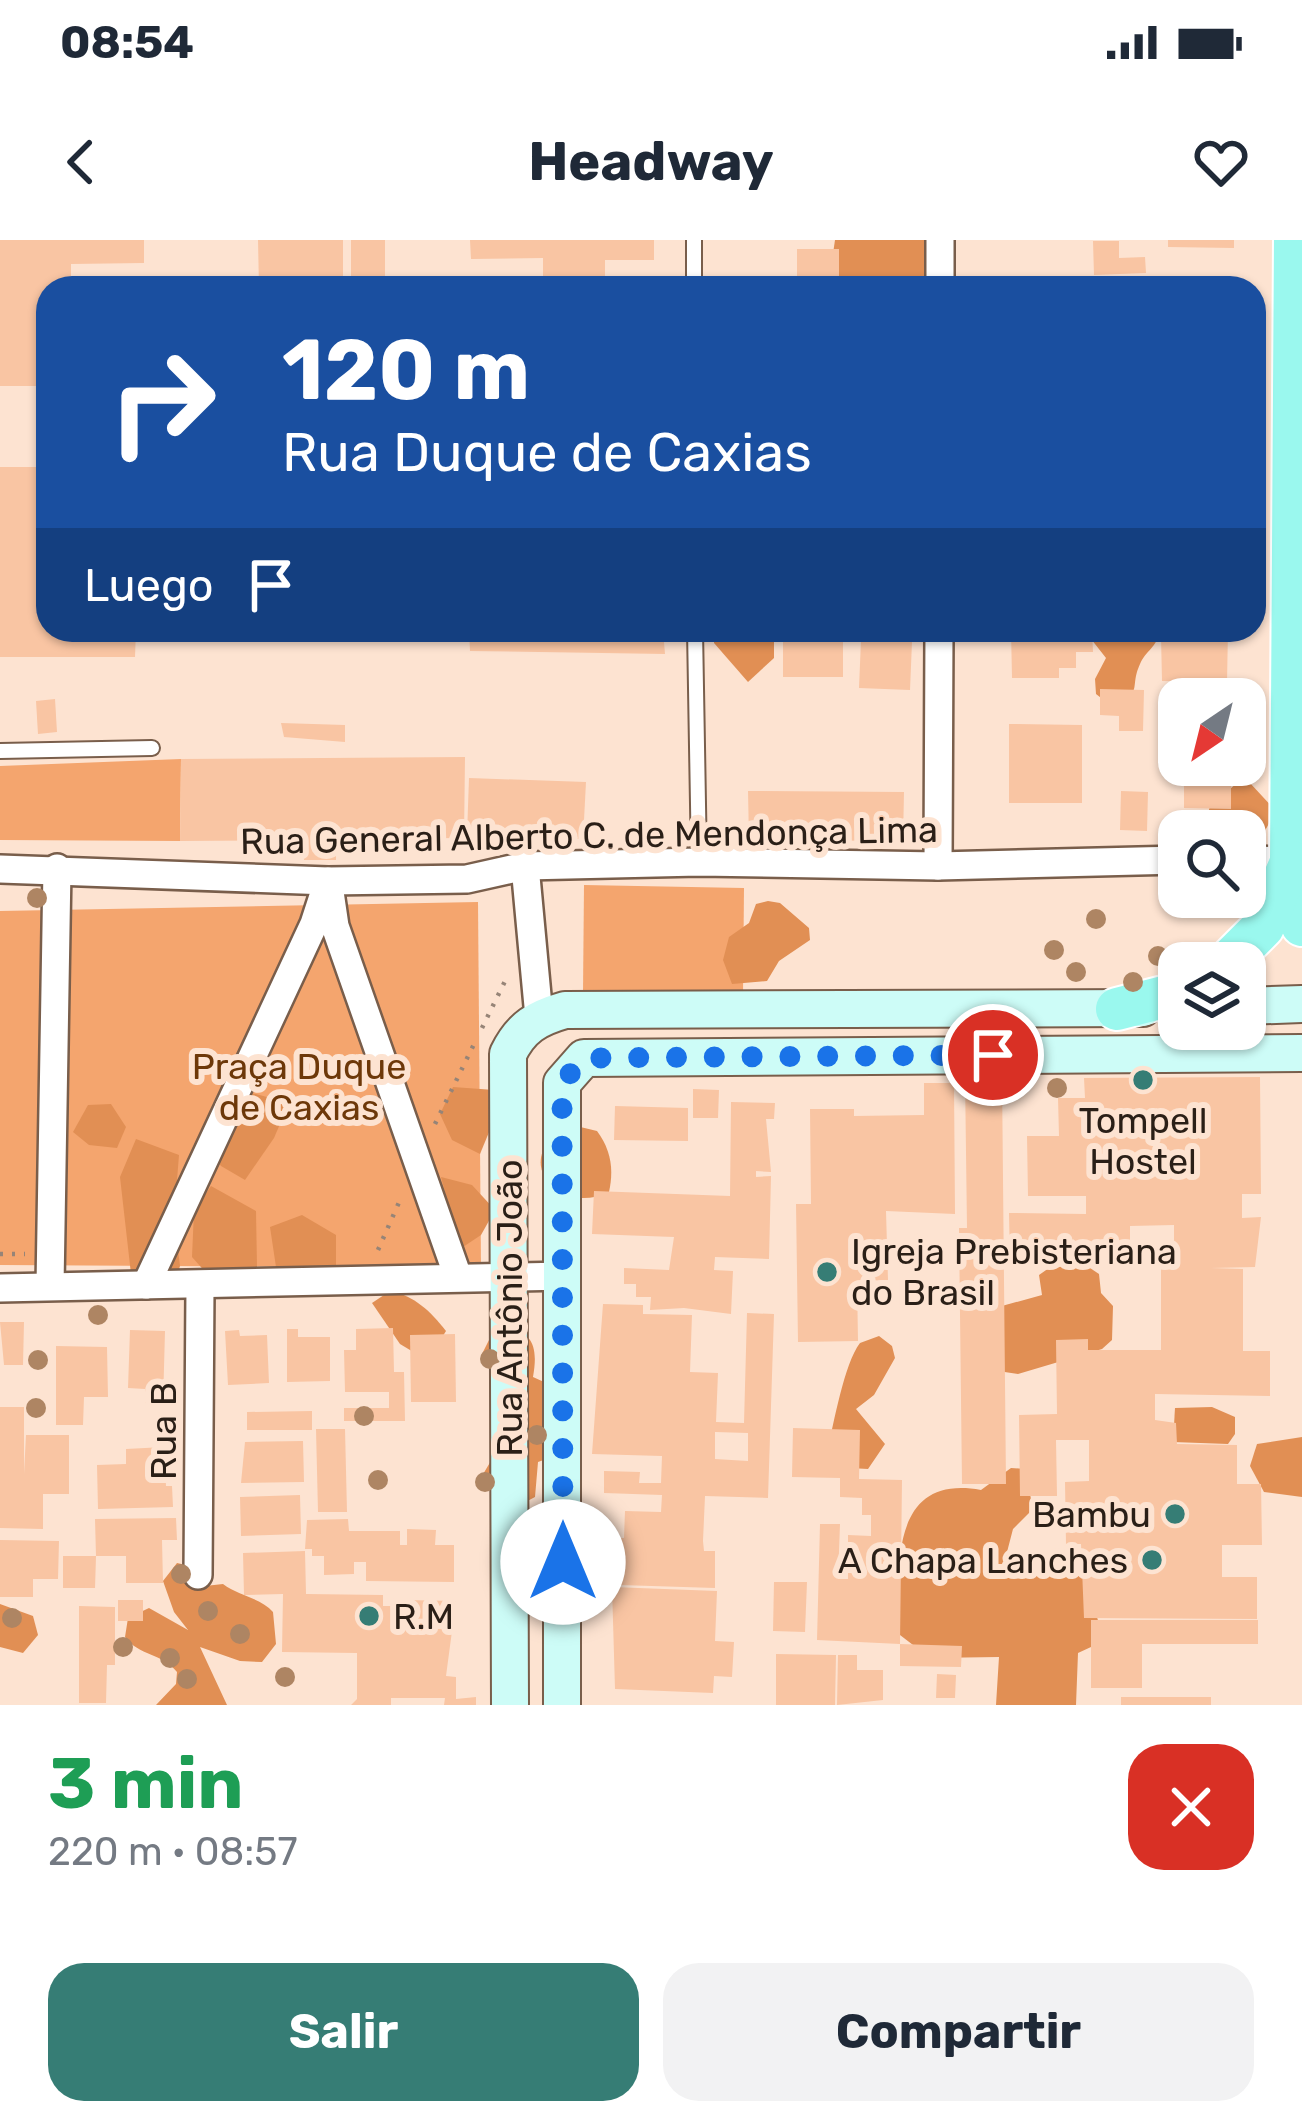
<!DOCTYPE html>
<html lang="es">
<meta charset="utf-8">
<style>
body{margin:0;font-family:Rubik,sans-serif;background:#f2f2f3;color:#1f2937;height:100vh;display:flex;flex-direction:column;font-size:45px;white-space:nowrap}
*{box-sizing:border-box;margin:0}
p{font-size:39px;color:#747a83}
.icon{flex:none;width:66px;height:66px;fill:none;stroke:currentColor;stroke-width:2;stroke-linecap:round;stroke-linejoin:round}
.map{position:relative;height:1465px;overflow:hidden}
.side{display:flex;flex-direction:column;background:#fff;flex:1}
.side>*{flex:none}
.hud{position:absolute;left:36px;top:36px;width:1230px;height:366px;border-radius:36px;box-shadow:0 3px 9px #0004;background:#1a4fa0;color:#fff;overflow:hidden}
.needle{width:78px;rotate:215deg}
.tools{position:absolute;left:1158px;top:438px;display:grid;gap:24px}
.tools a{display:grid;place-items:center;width:108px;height:108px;border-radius:24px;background:#fff;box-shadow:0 3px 9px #0004;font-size:60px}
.pin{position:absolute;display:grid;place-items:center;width:102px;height:102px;color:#fff;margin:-51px;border:6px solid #fff;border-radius:50%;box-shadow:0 3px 12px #0007}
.me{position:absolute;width:132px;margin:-66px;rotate:0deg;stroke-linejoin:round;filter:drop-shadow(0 0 9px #0008)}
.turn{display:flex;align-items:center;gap:42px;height:252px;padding:0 48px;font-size:54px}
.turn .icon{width:156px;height:156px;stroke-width:2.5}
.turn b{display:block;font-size:84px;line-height:102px}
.then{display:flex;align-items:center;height:114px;padding:0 48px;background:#0003;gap:24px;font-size:45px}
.round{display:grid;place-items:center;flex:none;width:126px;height:126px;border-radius:36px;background:#f2f2f3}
.summary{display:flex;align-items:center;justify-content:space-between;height:204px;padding:0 48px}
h1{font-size:72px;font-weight:700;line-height:90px;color:#1e9e55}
.cta{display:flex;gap:24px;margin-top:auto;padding:24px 48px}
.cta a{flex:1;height:138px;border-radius:36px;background:#367d75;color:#fff;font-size:48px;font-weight:700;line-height:138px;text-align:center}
.cta a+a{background:#f2f2f3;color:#1f2937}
.status{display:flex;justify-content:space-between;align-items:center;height:84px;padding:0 60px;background:#fff;direction:ltr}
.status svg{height:33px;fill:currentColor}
header{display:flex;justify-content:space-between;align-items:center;height:156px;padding:0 48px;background:#fff;font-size:54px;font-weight:700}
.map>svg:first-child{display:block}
.green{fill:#f4a56e}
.forest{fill:#e18f54}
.building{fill:#f9c5a3;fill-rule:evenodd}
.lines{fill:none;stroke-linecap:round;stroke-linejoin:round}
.lane-casing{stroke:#795e4b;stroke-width:18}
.street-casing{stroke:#795e4b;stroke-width:32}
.secondary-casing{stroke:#795e4b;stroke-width:40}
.primary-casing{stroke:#fff;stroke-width:46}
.path{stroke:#968477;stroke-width:4.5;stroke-dasharray:3 9;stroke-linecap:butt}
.lane{stroke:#fff;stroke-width:14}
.street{stroke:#fff;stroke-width:27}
.secondary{stroke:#cdfcf7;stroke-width:36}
.primary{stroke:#9af8ee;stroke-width:42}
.tree{fill:#ae8563}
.route{stroke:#1a73e8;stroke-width:21;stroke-dasharray:0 37.8}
.poi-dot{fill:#367d75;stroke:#fde3d1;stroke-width:4.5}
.labels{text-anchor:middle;stroke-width:12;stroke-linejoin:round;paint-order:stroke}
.street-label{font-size:36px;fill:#2a1f17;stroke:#fde3d1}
.park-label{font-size:36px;fill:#6d3809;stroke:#fde3d1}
.poi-label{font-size:36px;fill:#2a1f17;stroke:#fde3d1;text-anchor:start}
</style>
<div class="status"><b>08:54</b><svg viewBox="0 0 49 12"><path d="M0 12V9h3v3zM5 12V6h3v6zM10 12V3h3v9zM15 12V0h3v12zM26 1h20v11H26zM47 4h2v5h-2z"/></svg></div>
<header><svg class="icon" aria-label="back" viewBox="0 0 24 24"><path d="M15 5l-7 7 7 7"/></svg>Headway<svg class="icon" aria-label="heart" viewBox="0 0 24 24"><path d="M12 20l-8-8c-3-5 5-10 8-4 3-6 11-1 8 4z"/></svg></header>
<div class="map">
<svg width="1302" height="1465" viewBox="0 0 1302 1465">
<rect width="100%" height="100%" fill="#fde3d1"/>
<!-- green -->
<g class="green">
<polygon points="181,519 180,601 0,600 0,526"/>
<polygon points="584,645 744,648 743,754 583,752"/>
<polygon points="478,662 481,1028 0,1025 0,671"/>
</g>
<!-- forest -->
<g class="forest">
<polygon points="835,0 938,0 949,48 828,48"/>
<polygon points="714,390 774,390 774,418 748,442 714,403"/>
<path d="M 1084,390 L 1160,390 C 1157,408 1146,410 1140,424 C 1128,450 1147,455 1105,461 L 1096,454 L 1095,439 L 1106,418 Z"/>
<path d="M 1237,543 L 1250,543 L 1274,569 C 1268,587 1265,599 1245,600 L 1245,591 L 1217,591 L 1207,577 L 1210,566 Z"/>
<polygon points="768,661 780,663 809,688 810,700 779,721 767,741 732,744 723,720 729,697 749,683 756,664"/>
<polygon points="453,847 494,850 499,868 480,914 452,900 440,874"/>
<polygon points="248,852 289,863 274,898 245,940 221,926 207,907"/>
<polygon points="111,864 126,887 117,908 89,905 73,892 88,865"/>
<path d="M 572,885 L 597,891 C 611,910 614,929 609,952 C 555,978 507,914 572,885 Z"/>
<polygon points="136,899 179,915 174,978 180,1026 174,1045 131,1034 120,937"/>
<polygon points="441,937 472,945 495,970 481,995 460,1009"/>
<polygon points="211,946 256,971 257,1027 216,1044 192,1017 194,971"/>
<polygon points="302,975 336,995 336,1027 307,1041 276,1027 270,987"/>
<polygon points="1084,1024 1099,1034 1101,1053 1113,1066 1112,1100 1102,1109 1018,1134 998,1131 991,1069 1042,1055 1039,1035 1049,1028"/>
<path d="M 390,1051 C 415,1056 430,1071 446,1091 L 438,1104 L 415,1113 L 400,1104 L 372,1063 Z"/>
<path d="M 498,1082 C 531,1092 539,1102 533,1137 L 555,1147 L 555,1216 L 538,1222 L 535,1257 L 518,1266 L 494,1258 L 482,1236 L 495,1214 L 497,1136 L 481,1116 Z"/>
<path d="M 879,1096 L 892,1106 L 895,1118 L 874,1155 L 856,1169 L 885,1204 L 868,1229 L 850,1228 L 827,1212 C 834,1183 844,1124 860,1103 Z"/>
<polygon points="1212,1167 1235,1177 1235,1194 1228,1204 1173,1202 1175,1168"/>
<polygon points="1302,1197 1302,1257 1264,1252 1250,1226 1257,1204"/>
<path d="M 1011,1228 L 1025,1229 L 1033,1269 L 1013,1289 L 1007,1312 L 1044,1326 L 1080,1319 L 1104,1401 L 1078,1413 L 1076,1465 L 996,1465 L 999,1417 L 930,1418 L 900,1395 C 898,1333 887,1233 981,1250 Z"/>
<circle cx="575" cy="1305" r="34"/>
<path d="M 177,1323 L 186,1325 L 205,1346 L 223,1344 C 239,1356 261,1358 273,1372 L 276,1404 L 262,1422 L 240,1421 L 200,1407 L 227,1465 L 156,1465 L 176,1444 L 177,1432 C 162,1413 139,1416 125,1397 L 128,1378 L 149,1368 L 188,1390 L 174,1372 L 163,1341 Z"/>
<polygon points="0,1364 33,1376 38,1395 23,1413 0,1407"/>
</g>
<!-- building -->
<g class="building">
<polygon points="0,0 144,0 144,23 71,24 71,48 48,48 48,146 0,146"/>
<polygon points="258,0 343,0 343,48 259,48"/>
<rect x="351" y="0" width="34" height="48"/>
<polygon points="470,0 654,0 654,20 605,20 605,48 543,48 543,18 471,19"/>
<polygon points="1168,0 1234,0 1234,8 1168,7"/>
<polygon points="1093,1 1119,1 1119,18 1145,17 1146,33 1094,35"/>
<rect x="797" y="9" width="42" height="39"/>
<polygon points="0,227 48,227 48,390 136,390 135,417 0,417"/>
<polygon points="469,390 663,390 665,414 470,411"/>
<rect x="783" y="390" width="60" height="47"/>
<polygon points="1011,390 1092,390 1093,412 1076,412 1076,428 1059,428 1059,438 1012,438"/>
<polygon points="1179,390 1228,390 1227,442 1162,441 1161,396 1179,395"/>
<polygon points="861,400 912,402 910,450 859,448"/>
<polygon points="1100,449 1144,450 1143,491 1119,491 1119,476 1100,475"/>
<polygon points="55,459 57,492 38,494 36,461"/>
<polygon points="281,483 345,485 345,502 284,497"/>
<polygon points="1009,484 1082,485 1082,563 1009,563"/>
<polygon points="465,517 464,598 336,599 336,620 304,620 303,600 180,601 181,519"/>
<polygon points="1184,525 1231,525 1231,569 1184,568"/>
<polygon points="469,538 586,542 583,599 467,595"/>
<polygon points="748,551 904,552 903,601 749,600"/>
<polygon points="1121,551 1148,552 1147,591 1120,590"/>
<polygon points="965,836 1002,836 1006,1244 962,1244 959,988 967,988"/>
<polygon points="1260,837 1261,954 1242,954 1242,978 1261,977 1255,1027 1211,1028 1243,1029 1243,1111 1270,1111 1270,1156 1155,1154 1155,1180 1176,1183 1177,1204 1237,1205 1237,1244 1261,1244 1262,1305 1222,1305 1222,1337 1257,1337 1257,1379 1084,1378 1081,1304 1066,1304 1065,1242 1089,1241 1089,1200 1056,1200 1057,1256 1020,1256 1019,1175 1057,1174 1056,1100 1088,1099 1088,1110 1161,1110 1161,1028 1174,1028 1174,985 1130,986 1130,1009 1085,1009 1085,1019 1010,1021 1009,973 1086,974 1086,956 1028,956 1027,896 1059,896 1058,858 1085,858 1084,838"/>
<polygon points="924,843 954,843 955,974 886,971 888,1040 857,1041 858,1101 798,1102 796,964 811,964 810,869 854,869 854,876 924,875"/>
<polygon points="693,849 719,850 718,878 693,878"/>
<polygon points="731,862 775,863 774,879 766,879 771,932 756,931 756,937 771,936 769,1019 715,1017 714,1030 733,1031 731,1074 684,1068 650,1070 651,1057 636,1057 636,1044 624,1044 624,1028 669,1030 674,997 592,994 594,951 730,956"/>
<polygon points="615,866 688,868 688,901 614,900"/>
<path d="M 603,1064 L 643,1065 L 643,1074 L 692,1075 L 690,1132 L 718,1133 L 716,1182 L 744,1183 L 747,1073 L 774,1074 L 768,1258 L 705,1256 L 703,1301 L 704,1311 L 715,1311 L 715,1348 L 620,1345 L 616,1298 L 624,1298 L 625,1271 L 661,1272 L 662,1255 L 604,1253 L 604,1231 L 640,1232 L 639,1243 L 661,1243 L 662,1216 L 592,1214 ZM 715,1192 L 748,1193 L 748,1221 L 715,1219 Z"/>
<polygon points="0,1082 24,1082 23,1125 4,1125"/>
<polygon points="393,1088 394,1132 404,1132 405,1181 344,1181 344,1168 389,1168 389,1152 345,1152 344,1110 356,1110 356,1089"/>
<polygon points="287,1089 298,1089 298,1097 330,1097 330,1141 287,1142"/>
<polygon points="130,1090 165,1091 163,1164 145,1163 145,1149 128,1148"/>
<polygon points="239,1090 240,1096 267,1095 269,1143 228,1145 225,1091"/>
<polygon points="455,1094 456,1162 411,1162 410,1095"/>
<polygon points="56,1106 107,1107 108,1157 84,1157 83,1185 56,1185"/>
<polygon points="0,1167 24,1167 24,1234 26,1195 69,1195 69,1254 43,1254 43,1289 0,1288"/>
<polygon points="312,1171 312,1190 247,1190 247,1172"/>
<polygon points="793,1188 860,1190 859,1239 902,1240 900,1404 962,1406 961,1427 900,1426 900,1404 817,1400 820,1284 840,1284 838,1339 848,1339 848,1295 871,1296 871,1275 862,1275 862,1258 840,1257 840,1238 792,1237"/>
<polygon points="316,1189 345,1189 347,1272 318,1272"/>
<polygon points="303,1201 304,1242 241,1243 245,1202"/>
<polygon points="164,1207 166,1246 172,1246 173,1267 98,1269 97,1225 126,1224 126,1209"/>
<polygon points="300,1255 301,1294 241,1296 240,1257"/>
<polygon points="176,1278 177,1300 162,1300 163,1343 126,1343 126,1316 96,1316 95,1279"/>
<polygon points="348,1279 349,1291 400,1291 400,1305 407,1305 407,1289 436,1290 435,1305 454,1305 454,1342 366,1341 366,1322 354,1322 354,1334 324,1335 324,1316 312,1316 312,1309 305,1309 307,1280"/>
<polygon points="0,1300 59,1301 58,1339 33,1339 33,1357 0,1357"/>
<polygon points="305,1311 306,1354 383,1355 383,1366 404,1366 404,1360 456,1361 446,1436 456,1437 456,1459 476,1457 476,1465 444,1465 445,1458 391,1458 391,1465 351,1465 357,1459 357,1413 282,1412 283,1354 244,1355 243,1313"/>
<polygon points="63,1316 96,1316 95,1348 63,1348"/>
<polygon points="774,1342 807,1342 805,1392 773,1391"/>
<polygon points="612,1347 717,1351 715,1401 734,1402 732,1437 714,1436 713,1453 615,1449"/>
<rect x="118" y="1360" width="25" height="21"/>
<polygon points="79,1366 115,1367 115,1425 107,1425 106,1463 79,1463"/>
<polygon points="1091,1380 1258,1380 1258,1404 1142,1404 1142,1448 1091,1448"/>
<polygon points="776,1414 836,1415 835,1465 776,1465"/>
<polygon points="838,1415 857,1415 857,1430 883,1430 883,1460 837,1465"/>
<polygon points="937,1434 956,1435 955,1458 936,1458"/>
<rect x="1121" y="1457" width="90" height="8"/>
</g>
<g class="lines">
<defs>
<g id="lane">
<polyline points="694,0 694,48"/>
<polyline points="695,390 699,622"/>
<polyline points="0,511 152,508"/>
</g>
<g id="street">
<polyline points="940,48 940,0"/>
<polyline points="1245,619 1291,622"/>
<polyline points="525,626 539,777"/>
<polyline points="938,626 939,390"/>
<polyline points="0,629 328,641 467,639 525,626 699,622 938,626 1179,620"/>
<polyline points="329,645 335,686 458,1037"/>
<polyline points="146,1045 314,684 328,641"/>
<polyline points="50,1046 57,628"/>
<polyline points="0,1048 565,1036"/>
<polyline points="198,1335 200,1047"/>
</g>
<g id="secondary">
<polyline points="1245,766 1302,764"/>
<path d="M 510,1465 L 508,814 C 521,787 537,778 565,770 L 1143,768"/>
<polyline points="562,1465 562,843 584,818 1302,813"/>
</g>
<g id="primary">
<polyline points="1295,0 1291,622 1302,685"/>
<polyline points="1227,723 1263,687 1291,622"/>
<polyline points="1117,769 1179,753"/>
</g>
</defs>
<!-- lane casing -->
<use href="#lane" class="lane-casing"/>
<!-- street casing -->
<use href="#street" class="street-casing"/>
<!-- secondary casing -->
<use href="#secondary" class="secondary-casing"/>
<!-- primary casing -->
<use href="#primary" class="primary-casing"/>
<!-- path -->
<g class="path">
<polyline points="482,788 506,739"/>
<polyline points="435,884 477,798"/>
<polyline points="378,1010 400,960"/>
<polyline points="0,1014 25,1014"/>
</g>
<!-- lane -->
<use href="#lane" class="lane"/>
<!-- street -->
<use href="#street" class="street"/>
<!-- secondary -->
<use href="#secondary" class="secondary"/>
<!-- primary -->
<use href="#primary" class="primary"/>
</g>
<!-- trees -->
<g class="tree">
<circle cx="37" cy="658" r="10"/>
<circle cx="1096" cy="679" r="10"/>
<circle cx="1054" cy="710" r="10"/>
<circle cx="1158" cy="716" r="10"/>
<circle cx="1076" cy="732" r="10"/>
<circle cx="1133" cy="742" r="10"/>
<circle cx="1013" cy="841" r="10"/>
<circle cx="1057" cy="848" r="10"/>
<circle cx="98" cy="1075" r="10"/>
<circle cx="490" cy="1119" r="10"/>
<circle cx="38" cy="1120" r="10"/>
<circle cx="36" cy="1168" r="10"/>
<circle cx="364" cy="1176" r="10"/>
<circle cx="537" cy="1195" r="10"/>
<circle cx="378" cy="1240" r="10"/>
<circle cx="485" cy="1242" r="10"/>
<circle cx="181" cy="1334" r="10"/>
<circle cx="208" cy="1371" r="10"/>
<circle cx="12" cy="1378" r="10"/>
<circle cx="240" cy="1394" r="10"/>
<circle cx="123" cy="1407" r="10"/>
<circle cx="170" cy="1418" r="10"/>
<circle cx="285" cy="1437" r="10"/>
<circle cx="187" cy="1439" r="10"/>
</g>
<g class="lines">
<!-- route -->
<polyline class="route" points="563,1322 562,843 584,818 993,815"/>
</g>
<!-- markers -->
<g class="poi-dot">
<circle cx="1143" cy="840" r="12"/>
<circle cx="827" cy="1032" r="12"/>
<circle cx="1175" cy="1274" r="12"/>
<circle cx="1152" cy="1320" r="12"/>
<circle cx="369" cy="1376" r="12"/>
</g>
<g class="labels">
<!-- street labels -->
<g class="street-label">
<text transform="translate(589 595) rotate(-1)" y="13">Rua General Alberto C. de Mendonça Lima</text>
<text transform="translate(509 1068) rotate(-90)" y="13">Rua Antônio João</text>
<text transform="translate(163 1191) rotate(-90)" y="13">Rua B</text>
</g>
<!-- park labels -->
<g class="park-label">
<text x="299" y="839">Praça Duque<tspan x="299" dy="41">de Caxias</tspan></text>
</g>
<!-- poi labels -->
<g class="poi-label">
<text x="1143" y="893" text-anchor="middle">Tompell<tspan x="1143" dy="41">Hostel</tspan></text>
<text x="851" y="1024">Igreja Prebisteriana<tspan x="851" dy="41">do Brasil</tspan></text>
<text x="1151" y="1287" text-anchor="end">Bambu</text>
<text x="1128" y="1333" text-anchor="end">A Chapa Lanches</text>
<text x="393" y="1389">R.M</text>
</g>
</g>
</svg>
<div class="tools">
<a><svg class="needle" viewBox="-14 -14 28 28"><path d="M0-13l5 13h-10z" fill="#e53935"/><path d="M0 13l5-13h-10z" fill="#747a83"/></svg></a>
<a><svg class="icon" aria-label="search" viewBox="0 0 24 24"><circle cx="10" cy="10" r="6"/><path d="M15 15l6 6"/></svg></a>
<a><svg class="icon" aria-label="layers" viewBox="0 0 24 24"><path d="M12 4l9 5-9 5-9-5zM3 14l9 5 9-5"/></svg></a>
</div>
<div class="pin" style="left:993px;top:815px;background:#d93025"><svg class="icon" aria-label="arrive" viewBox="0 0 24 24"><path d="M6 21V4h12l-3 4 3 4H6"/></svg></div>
<svg class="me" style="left:563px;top:1322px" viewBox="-20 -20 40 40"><circle r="19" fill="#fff"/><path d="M0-13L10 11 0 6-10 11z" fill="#1a73e8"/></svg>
<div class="hud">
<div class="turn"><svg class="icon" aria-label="right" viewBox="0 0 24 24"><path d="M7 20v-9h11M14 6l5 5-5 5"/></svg><div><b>120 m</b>Rua Duque de Caxias</div></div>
<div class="then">Luego<svg class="icon" aria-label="arrive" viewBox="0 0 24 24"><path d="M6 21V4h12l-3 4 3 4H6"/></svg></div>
</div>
</div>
<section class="side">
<div class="summary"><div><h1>3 min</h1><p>220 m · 08:57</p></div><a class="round" style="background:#d93025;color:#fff"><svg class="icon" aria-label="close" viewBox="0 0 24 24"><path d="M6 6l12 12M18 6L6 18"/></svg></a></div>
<div class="cta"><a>Salir</a><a>Compartir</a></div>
</section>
